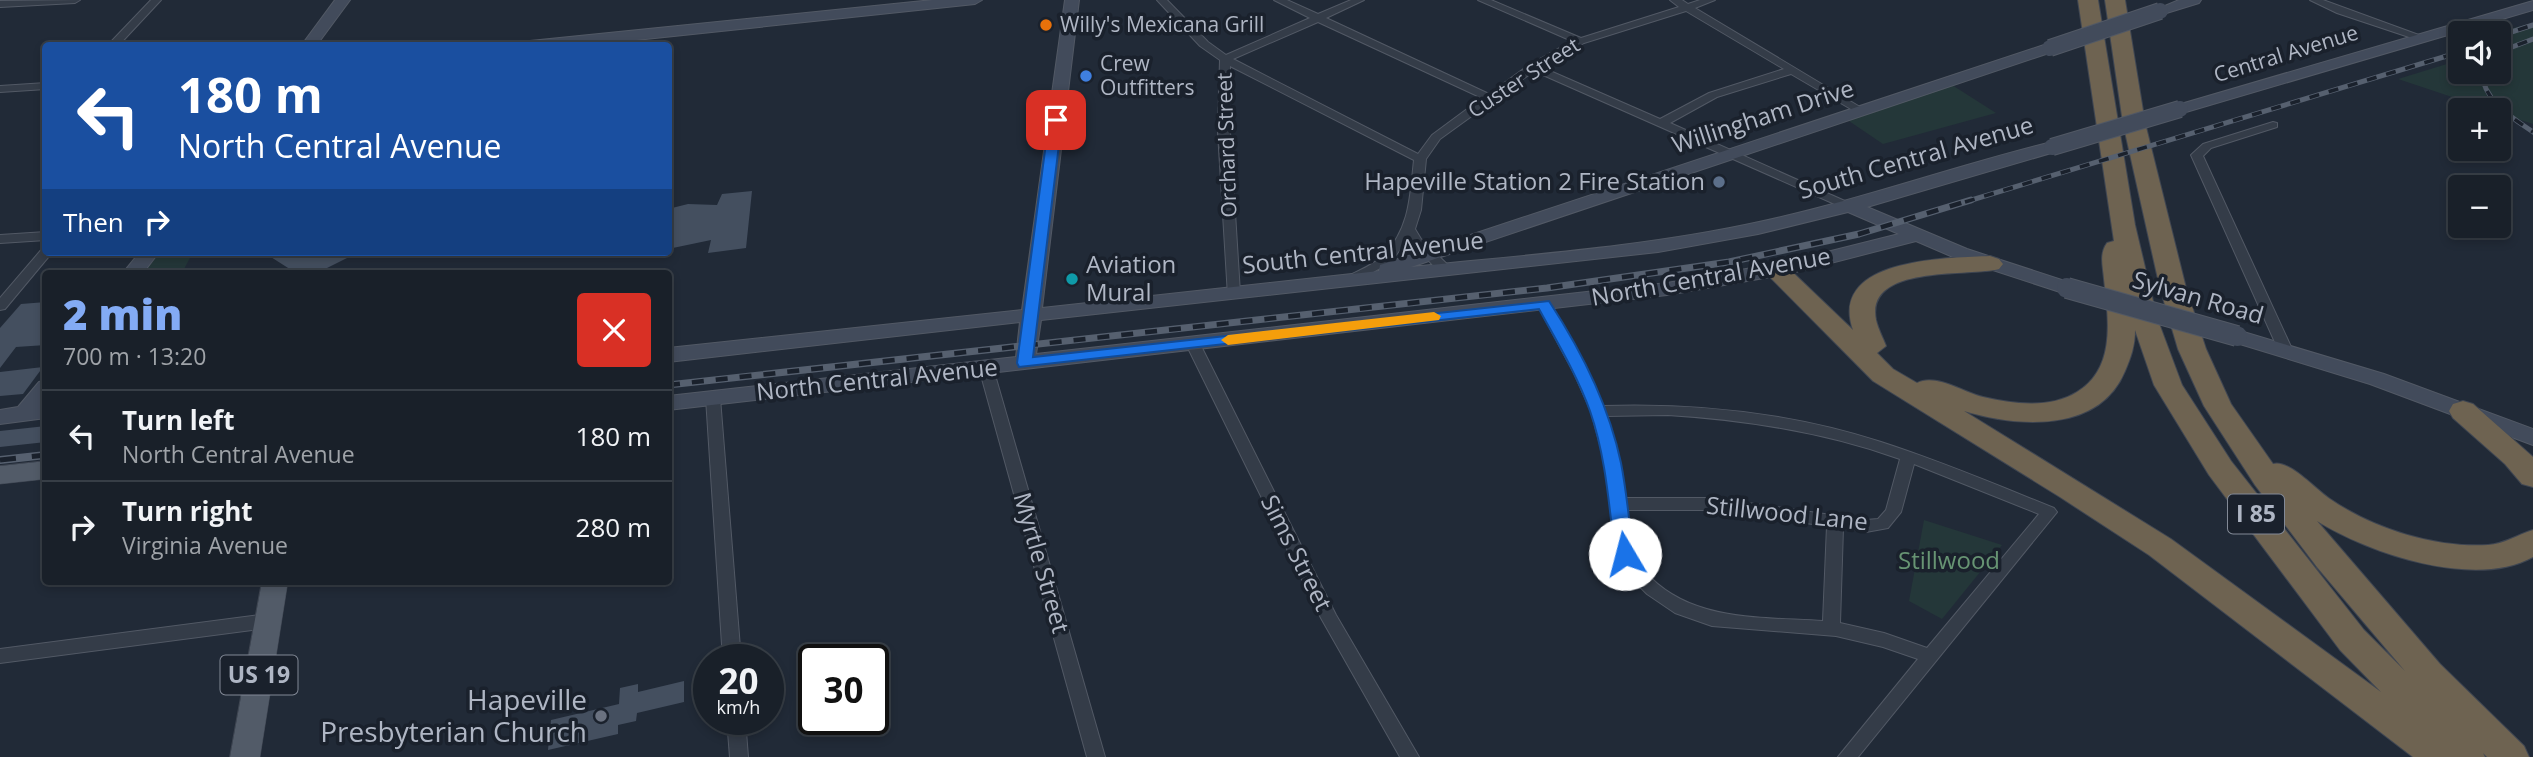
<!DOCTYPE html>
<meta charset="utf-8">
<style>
body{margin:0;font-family:"Open Sans",sans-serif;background:#222831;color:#f1f3f6;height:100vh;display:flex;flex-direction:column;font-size:26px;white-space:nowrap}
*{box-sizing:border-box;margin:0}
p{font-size:23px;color:#9fa3a8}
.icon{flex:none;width:38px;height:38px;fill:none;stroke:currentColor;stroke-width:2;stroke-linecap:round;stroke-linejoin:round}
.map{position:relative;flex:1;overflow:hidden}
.drawer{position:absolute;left:42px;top:270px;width:630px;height:315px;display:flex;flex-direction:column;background:#192029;border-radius:7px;box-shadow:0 4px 10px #0003,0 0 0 2px #373e46}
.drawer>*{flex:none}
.top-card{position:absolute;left:42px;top:42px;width:630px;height:214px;border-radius:7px;box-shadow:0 4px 10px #0003,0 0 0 2px #373e46;background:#1a4fa0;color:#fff;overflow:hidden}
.fabs{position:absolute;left:2448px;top:21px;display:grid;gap:14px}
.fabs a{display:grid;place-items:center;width:63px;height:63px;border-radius:7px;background:#192029;box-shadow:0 4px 10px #0003,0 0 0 2px #373e46;font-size:35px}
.speed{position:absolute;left:693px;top:644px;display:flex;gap:14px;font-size:35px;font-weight:700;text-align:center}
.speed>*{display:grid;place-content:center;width:91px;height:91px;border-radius:50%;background:#192029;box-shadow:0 4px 10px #0003,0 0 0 2px #373e46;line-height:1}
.speed small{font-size:18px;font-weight:400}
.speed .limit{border:4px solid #111;border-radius:10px;background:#fff;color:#111}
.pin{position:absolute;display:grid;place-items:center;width:60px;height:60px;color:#fff;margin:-30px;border-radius:14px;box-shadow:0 4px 10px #0006}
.me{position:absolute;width:77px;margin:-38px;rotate:352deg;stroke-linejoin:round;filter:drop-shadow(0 0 5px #0008)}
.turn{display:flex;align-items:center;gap:24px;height:147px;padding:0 21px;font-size:32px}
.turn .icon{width:91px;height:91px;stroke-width:2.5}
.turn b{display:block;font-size:49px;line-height:60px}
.then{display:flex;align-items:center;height:66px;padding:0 21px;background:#0003;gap:14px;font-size:26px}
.round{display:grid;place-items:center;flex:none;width:74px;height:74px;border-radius:7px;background:#222831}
.headline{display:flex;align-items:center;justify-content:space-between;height:119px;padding:0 21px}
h1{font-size:42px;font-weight:800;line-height:52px;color:#83abf5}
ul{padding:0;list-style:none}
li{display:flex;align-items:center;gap:21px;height:91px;padding:0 21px;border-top:2px solid #373e46}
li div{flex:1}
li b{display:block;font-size:26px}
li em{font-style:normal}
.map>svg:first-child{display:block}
.green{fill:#243739}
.building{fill:#444f5f}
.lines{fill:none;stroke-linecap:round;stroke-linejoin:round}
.street-casing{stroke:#525965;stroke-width:2}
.secondary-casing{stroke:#525965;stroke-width:2}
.primary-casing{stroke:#3e4551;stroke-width:1}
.highway-casing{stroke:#3f4652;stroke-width:2}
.street{fill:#343c48;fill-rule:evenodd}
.secondary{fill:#424b5b;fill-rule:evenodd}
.primary{fill:#525b68;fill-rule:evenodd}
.highway{fill:#6e6351;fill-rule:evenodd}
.rail-far2-casing{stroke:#56606f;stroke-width:5}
.rail-far1-casing{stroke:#56606f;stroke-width:7}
.rail-casing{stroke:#56606f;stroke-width:8}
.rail-far2{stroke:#1a212c;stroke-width:3.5;stroke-dasharray:10;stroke-linecap:butt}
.rail-far1{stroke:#1a212c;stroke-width:4.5;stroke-dasharray:12;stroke-linecap:butt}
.rail{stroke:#1a212c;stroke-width:5;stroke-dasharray:16;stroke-linecap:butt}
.secondary-bridge-far1-casing{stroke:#525965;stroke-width:18;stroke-linecap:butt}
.secondary-bridge-casing{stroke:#525965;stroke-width:22;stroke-linecap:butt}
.secondary-bridge-far1{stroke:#424b5b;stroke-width:16}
.secondary-bridge{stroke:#424b5b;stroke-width:20}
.route{fill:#1a73e8;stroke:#114b97;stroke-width:2}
.slow{fill:#f59e0b}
.food-dot{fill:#e8710a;stroke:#1a212c;stroke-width:2.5}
.shop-dot{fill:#3f7fe0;stroke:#1a212c;stroke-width:2.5}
.service-dot{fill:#5c6f8a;stroke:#1a212c;stroke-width:2.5}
.culture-dot{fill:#0f9aa8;stroke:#1a212c;stroke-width:2.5}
.worship-dot{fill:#6b7280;stroke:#1a212c;stroke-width:2.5}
.labels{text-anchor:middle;stroke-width:7;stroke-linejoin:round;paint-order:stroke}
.far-poi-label{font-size:21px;fill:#afb6c4;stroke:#1a212c;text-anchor:start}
.far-street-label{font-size:21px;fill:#afb6c4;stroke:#1a212c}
.shield{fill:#1a212c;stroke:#828996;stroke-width:2}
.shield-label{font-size:23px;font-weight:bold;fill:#afb6c4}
.street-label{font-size:24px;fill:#afb6c4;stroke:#1a212c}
.poi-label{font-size:24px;fill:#afb6c4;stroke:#1a212c;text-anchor:end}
.park-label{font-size:24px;fill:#679473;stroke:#1a212c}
.near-poi-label{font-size:28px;fill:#afb6c4;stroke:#1a212c;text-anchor:end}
</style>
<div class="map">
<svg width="2533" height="757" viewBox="0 0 2533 757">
<rect width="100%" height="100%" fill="#212a37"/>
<!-- green -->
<g class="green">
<polygon points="2533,23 2533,124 2499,113 2499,110 2491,110 2398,79 2460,60 2460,72 2499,72 2499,33 2494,33"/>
<polygon points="1952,85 1996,113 1883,144 1846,119"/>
<polygon points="160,252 193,252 182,273 144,273"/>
<polygon points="1924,520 2002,545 1942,619 1909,601"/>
</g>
<!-- building -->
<g class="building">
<polygon points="752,191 746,248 708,253 711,240 668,249 668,209 688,204 717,205 722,194"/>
<polygon points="263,252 359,252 317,273 296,273"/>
<polygon points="46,302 46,345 16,347 0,368 0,328 21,304"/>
<polygon points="43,367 23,394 0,396 0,372"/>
<polygon points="46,426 46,442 0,447 0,431"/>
<polygon points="684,681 684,702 637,713 636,721 618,725 618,734 548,750 551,720 619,704 620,688 638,684 638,692"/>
</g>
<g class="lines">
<defs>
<g id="street">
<polygon points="80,0 75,3 0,7 0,1"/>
<polygon points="151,0 161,0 118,46 107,46"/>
<path d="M 1157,0 L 1167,0 L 1208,42 L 1226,55 L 1310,18 L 1274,0 L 1287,0 L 1318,14 L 1351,0 L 1364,0 L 1326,18 L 1489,94 L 1529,65 L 1572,41 L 1478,0 L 1491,0 L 1581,38 L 1679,7 L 1670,0 L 1682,0 L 1688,4 L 1700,0 L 1715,0 L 1695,8 L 1865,110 L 1860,113 L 1856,112 L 1791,74 L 1717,97 L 1670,123 L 1856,206 L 1850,210 L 1846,209 L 1534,71 L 1440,139 L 1426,159 L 1421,210 L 1415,229 L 1421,239 L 1451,268 L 1452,271 L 1451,274 L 1441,274 L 1408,238 L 1391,262 L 1350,285 L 1344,281 L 1345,278 C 1357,271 1374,265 1384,255 C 1410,228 1410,196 1414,160 L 1230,66 L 1230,132 L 1240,293 L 1233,297 L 1228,296 L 1218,132 L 1220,60 L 1200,46 ZM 1686,11 L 1784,69 L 1709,93 L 1660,119 L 1541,67 L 1584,43 ZM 1318,22 L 1482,98 L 1432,135 L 1418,154 L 1233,59 Z"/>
<polygon points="2310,0 2323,0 2427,38 2418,40 2337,13"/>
<polygon points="46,83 46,89 0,92 0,86"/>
<polygon points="2273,122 2277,123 2277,127 2211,148 2203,156 2292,349 2285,353 2278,349 2191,155 2203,144"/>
<polygon points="46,232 46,240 0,243 0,235"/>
<polygon points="46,248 46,252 52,252 50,255 5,309 0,310 0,298 42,249"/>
<path d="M 1544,300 L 1551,304 L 1588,373 L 1603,406 C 1697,403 1791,413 1881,442 C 1940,461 1997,485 2054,508 L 2057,512 L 1858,757 L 1838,757 L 1918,659 L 1883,647 L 1836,636 L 1712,626 L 1675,613 L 1647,594 L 1629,576 L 1616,554 L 1605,463 L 1591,411 L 1574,373 L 1537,304 ZM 1668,415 C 1747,420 1825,432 1900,459 L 1886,510 L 1878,519 L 1866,520 L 1713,498 L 1624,498 L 1619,463 L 1606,416 ZM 1914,464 L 2039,514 L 1927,648 L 1884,633 L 1840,623 L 1843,528 L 1866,532 L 1888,528 L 1901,512 ZM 1626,510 L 1713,510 L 1827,526 L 1823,621 C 1764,617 1696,622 1651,578 C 1644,570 1635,562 1632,552 C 1628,539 1628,523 1626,510 Z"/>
<polygon points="1193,340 1200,344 1336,615 1419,757 1400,757 1321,618 1186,344"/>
<polygon points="986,363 993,368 1105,757 1087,757 979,368"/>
<polygon points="713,393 720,398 741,660 723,660 706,398"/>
<polygon points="268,614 274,616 276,621 274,626 268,628 0,663 0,649"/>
<polygon points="727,719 745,719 748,757 730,757"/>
</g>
<g id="secondary">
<polygon points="335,0 350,0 316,46 301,46"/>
<polygon points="933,0 982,0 975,4 579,46 523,46 530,41"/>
<path d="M 1065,0 L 1079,0 L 1042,308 L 1379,271 L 1380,265 L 2050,43 L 2058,48 L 2055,51 L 1411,267 C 1527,255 1645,247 1759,222 C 1858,201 1954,166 2052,142 L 2061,147 L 2058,151 L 1867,207 L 1967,249 L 2074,284 L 2077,288 L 2067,294 L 2060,292 L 1953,257 L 1916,241 L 1792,273 L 1667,295 L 668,410 L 668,396 L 1016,357 L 1020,322 L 668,362 L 668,348 L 1022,310 ZM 1848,212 L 1899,234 L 1791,261 L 1667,283 L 1036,354 L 1041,320 L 1658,252 L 1758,234 Z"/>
<polygon points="2179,0 2201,0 2199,3 2160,15 2153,11"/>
<polygon points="2533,1 2533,10 2186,112 2174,112 2172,109 2174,106"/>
<polygon points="140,252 159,252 143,273 123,273"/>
<polygon points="2237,330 2384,374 2533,429 2533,445 2370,384 2230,341 2227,336 2230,331"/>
<polygon points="46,380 46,418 0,424 0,410 18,407 39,382"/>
</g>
<g id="primary">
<polygon points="46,461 46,479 0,484 0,466"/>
<polygon points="262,581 288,581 260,757 230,757"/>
</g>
<g id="highway">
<path d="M 2078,0 L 2098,0 L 2135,225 L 2157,318 L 2182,385 L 2231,461 L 2364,630 L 2405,671 L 2317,567 L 2255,485 L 2204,406 L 2178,349 L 2160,288 L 2123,123 L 2105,0 L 2125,0 L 2145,123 L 2186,288 L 2206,349 L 2231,404 L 2273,464 C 2289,459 2316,490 2330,499 C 2374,529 2435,548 2488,545 C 2504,544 2517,535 2533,530 L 2533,557 C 2475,589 2370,554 2317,521 L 2440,664 L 2524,746 L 2529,757 L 2487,757 L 2483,753 L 2485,757 L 2413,757 L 2149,555 L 2060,497 L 1873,381 L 1763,270 L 1767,265 L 1776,262 L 1785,265 L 1853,330 C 1828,258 1947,258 1990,256 L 1999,259 L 2003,264 L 1999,269 C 1968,277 1865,264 1876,320 C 1878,329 1883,338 1886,346 L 1877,353 L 1893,369 L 1917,383 C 1935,373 1963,392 1983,397 C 2013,404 2050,409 2077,392 C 2117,368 2108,317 2104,279 C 2103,266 2099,254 2107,243 L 2114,241 ZM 2135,330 L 2154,385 L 2209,475 L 2340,650 L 2381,692 L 2171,539 L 1964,411 C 2017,427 2099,434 2125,371 C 2131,357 2135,346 2135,330 Z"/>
<polygon points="2463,401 2473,404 2533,457 2533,487 2522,484 2505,464 2453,418 2449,411 2453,404"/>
</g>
</defs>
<!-- street casing -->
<use href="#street" class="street-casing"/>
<!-- secondary casing -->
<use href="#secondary" class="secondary-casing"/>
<!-- primary casing -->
<use href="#primary" class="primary-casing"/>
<!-- highway casing -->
<use href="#highway" class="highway-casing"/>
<!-- street -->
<use href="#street" class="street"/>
<!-- secondary -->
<use href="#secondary" class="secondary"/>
<!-- primary -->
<use href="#primary" class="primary"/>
<!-- highway -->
<use href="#highway" class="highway"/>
<defs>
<g id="rail-far2">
<polyline points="2499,36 2533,25"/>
<polyline points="2499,52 2533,39"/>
<path d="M 2481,72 C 2485,102 2510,116 2533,132"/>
<polyline points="1965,202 2460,52"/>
</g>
<polyline id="rail-far1" points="668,385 1547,288 1729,262 1859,234 1971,200"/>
<polyline id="rail" points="0,460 46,455"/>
</defs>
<!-- rail-far2 casing -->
<use href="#rail-far2" class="rail-far2-casing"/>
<!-- rail-far1 casing -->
<use href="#rail-far1" class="rail-far1-casing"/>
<!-- rail casing -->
<use href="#rail" class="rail-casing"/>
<!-- rail-far2 -->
<use href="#rail-far2" class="rail-far2"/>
<!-- rail-far1 -->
<use href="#rail-far1" class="rail-far1"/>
<!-- rail -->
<use href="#rail" class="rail"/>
<defs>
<g id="secondary-bridge-far1">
<polyline points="2050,48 2160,11"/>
<polyline points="2052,147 2180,109"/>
</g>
<polyline id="secondary-bridge" points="2067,288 2237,336"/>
</defs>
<!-- secondary-bridge-far1 casing -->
<use href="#secondary-bridge-far1" class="secondary-bridge-far1-casing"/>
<!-- secondary-bridge casing -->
<use href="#secondary-bridge" class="secondary-bridge-casing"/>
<!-- secondary-bridge-far1 -->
<use href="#secondary-bridge-far1" class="secondary-bridge-far1"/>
<!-- secondary-bridge -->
<use href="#secondary-bridge" class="secondary-bridge"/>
</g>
<!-- route -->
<path class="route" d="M 1056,116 L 1062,120 L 1033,357 L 1549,301 C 1581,350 1609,406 1621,463 C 1627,493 1629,524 1634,554 L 1631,559 L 1618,559 L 1615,554 C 1609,506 1606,457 1590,411 C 1577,375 1557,342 1539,309 L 1019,367 L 1017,363 L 1049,120 Z"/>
<!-- slow -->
<polygon class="slow" points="1434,312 1441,316 1439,320 1228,345 1221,340 1228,335"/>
<!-- markers -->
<circle class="food-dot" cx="1046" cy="25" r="7"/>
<circle class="shop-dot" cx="1086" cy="76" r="7"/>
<circle class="service-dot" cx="1719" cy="182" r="7"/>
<circle class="culture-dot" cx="1072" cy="279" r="7"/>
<circle class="worship-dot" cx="601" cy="716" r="7"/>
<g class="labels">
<!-- far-poi labels -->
<g class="far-poi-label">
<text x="1060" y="32">Willy's Mexicana Grill</text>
<text x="1100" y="71">Crew<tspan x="1100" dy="24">Outfitters</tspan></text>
</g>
<!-- far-street labels -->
<g class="far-street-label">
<text transform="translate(2286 54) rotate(-17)" y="7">Central Avenue</text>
<text transform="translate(1524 78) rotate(-33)" y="7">Custer Street</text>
<text transform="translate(1227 145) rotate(-92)" y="7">Orchard Street</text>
</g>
<!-- shield labels -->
<g class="shield">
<rect x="2228" y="494.5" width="56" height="39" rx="5"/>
<rect x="220.5" y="655.5" width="77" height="39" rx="5"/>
</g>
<g class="shield-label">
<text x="2256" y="522">I 85</text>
<text x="259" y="683">US 19</text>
</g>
<!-- street labels -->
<g class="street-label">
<text transform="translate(1763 117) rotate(-18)" y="8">Willingham Drive</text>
<text transform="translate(1916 158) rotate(-16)" y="8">South Central Avenue</text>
<text transform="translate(1363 253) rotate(-6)" y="8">South Central Avenue</text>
<text transform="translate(1711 277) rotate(-10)" y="8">North Central Avenue</text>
<text transform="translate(2198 298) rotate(16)" y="8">Sylvan Road</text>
<text transform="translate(877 380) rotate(-6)" y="8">North Central Avenue</text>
<text transform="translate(1787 514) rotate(6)" y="8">Stillwood Lane</text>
<text transform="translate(1296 553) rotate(63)" y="8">Sims Street</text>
<text transform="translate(1041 563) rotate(74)" y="8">Myrtle Street</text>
</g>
<!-- poi labels -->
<g class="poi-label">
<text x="1705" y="190">Hapeville Station 2 Fire Station</text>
<text x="1086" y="273" text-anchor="start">Aviation<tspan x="1086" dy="28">Mural</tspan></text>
</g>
<!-- park labels -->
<g class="park-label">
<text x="1949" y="569">Stillwood</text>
</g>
<!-- near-poi labels -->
<g class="near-poi-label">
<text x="587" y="710">Hapeville<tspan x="587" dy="32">Presbyterian Church</tspan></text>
</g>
</g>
</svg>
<div class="fabs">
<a><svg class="icon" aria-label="sound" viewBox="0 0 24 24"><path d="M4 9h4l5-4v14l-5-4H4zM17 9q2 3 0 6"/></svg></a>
<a>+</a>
<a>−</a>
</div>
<div class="speed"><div>20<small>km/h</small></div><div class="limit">30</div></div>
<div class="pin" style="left:1056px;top:120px;background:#d93025"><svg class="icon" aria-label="arrive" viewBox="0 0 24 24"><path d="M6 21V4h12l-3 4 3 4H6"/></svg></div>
<svg class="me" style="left:1625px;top:554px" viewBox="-20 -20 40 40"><circle r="19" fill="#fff"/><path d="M0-13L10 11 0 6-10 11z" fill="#1a73e8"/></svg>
<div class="top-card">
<div class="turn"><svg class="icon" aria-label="left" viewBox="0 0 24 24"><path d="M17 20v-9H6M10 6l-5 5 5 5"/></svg><div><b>180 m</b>North Central Avenue</div></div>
<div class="then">Then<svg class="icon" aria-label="right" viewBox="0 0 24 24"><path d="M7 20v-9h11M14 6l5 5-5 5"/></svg></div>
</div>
<section class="drawer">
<div class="headline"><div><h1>2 min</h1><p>700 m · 13:20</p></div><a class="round" style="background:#d93025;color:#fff"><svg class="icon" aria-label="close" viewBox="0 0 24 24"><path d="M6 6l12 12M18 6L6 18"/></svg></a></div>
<ul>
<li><svg class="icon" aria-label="left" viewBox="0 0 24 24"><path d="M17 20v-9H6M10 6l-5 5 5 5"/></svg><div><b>Turn left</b><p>North Central Avenue</p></div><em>180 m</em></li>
<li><svg class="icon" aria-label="right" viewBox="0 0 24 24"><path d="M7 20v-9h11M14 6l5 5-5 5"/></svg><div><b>Turn right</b><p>Virginia Avenue</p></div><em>280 m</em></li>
</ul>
</section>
</div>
